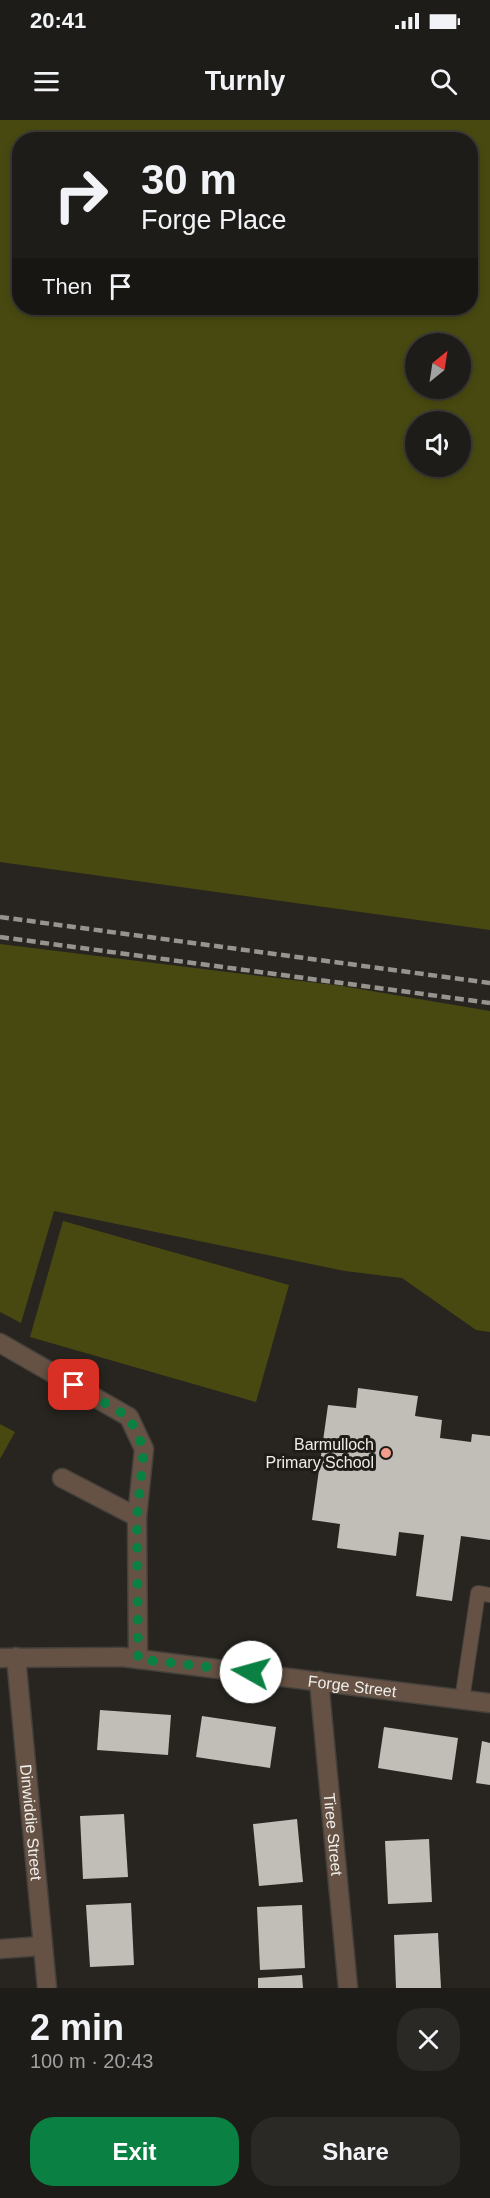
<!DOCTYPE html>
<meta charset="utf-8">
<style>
body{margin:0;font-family:Arial,sans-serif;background:#2b2925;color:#f1f3f6;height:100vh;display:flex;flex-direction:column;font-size:22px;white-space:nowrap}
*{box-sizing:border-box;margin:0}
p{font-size:20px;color:#a1a1a2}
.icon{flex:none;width:33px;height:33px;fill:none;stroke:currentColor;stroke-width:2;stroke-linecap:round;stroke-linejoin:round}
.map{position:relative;height:1868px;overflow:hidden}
.side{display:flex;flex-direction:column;background:#1e1c18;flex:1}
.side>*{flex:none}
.hud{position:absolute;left:12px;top:12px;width:466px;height:183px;border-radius:24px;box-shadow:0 3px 9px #0003,0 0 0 2px #3c3a37;background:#1e1c18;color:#f1f3f6;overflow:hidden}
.needle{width:39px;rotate:30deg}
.tools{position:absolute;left:405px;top:213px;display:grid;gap:12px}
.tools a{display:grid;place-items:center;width:66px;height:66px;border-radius:50%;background:#1e1c18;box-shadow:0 3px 9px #0003,0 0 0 2px #3c3a37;font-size:30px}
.pin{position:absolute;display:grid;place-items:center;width:51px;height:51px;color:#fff;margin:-26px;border-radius:12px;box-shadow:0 3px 9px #0006}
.me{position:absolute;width:66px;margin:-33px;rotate:277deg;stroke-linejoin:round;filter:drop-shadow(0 0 4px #0008)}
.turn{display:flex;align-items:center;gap:21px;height:126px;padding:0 30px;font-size:27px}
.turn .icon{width:78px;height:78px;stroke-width:2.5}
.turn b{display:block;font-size:42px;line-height:51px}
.then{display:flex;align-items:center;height:57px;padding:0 30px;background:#0003;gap:12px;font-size:22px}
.round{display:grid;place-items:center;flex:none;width:63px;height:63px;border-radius:24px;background:#2b2925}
.summary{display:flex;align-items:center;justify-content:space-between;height:102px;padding:0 30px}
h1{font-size:36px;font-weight:700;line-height:45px}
.cta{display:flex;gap:12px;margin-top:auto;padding:12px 30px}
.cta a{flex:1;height:69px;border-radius:24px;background:#0b8043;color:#fff;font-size:24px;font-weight:700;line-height:69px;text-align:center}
.cta a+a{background:#2b2925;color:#f1f3f6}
.status{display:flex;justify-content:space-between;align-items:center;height:42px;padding:0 30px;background:#1e1c18;direction:ltr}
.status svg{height:16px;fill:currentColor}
header{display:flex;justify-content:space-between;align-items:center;height:78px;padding:0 30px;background:#1e1c18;font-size:27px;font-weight:700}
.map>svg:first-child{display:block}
.green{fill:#484910;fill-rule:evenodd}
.building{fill:#c1bdb7}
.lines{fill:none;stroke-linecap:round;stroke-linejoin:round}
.service-casing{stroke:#44413c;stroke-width:16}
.minor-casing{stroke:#44413c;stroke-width:21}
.service{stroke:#665244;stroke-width:14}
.minor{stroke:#665244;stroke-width:18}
.rail{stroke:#979490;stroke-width:4.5;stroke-dasharray:9 4.5;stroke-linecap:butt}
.route{stroke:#0b8043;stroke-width:10;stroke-dasharray:0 18}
.poi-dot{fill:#f49d8d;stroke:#1f1c17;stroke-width:2}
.labels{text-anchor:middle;stroke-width:6;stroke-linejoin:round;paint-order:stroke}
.poi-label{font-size:16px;fill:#efede9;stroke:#1f1c17;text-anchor:end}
.street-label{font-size:16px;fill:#efede9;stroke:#1f1c17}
</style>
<div class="status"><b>20:41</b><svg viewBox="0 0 49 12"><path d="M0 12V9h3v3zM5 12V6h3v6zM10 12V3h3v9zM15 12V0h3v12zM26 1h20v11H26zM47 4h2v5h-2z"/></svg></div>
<header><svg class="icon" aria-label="menu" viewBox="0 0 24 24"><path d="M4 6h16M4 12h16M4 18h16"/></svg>Turnly<svg class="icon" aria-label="search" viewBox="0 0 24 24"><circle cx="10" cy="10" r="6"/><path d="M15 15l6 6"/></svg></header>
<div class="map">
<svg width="490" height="1868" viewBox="0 0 490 1868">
<rect width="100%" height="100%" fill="#282520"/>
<!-- green -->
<g class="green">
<path d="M 0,0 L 490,0 L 490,810 L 0,742 ZM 20,20 L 471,20 L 471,188 L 20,188 ZM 416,224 L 460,224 L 460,268 L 416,268 ZM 416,302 L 460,302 L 460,346 L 416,346 Z"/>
<polygon points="0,824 342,866 490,891 490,1212 476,1210 402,1158 345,1151 54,1091 21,1203 0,1192"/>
<polygon points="63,1101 289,1165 256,1282 30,1217"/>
<polygon points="0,1304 15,1312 0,1339"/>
</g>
<!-- building -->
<g class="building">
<polygon points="358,1268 418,1276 415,1296 442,1300 440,1318 471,1322 472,1314 490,1316 490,1420 461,1416 452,1481 416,1476 424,1415 399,1412 396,1436 337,1428 340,1404 312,1400 328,1285 356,1288"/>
<polygon points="100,1590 171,1595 168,1635 97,1630"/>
<polygon points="202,1596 276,1607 270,1648 196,1637"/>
<polygon points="384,1607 458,1618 452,1660 378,1648"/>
<polygon points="482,1621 490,1623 490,1665 476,1663"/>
<polygon points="124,1694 128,1757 83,1759 80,1696"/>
<polygon points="297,1699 303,1762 259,1766 253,1704"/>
<polygon points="429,1719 432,1782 388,1784 385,1721"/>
<polygon points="131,1783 134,1845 90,1847 86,1785"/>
<polygon points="302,1785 305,1848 260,1850 257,1787"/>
<polygon points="438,1813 441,1868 396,1868 394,1815"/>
<polygon points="302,1855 303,1868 258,1868 258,1858"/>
</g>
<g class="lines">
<defs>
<polyline id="service" points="462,1580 478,1473 490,1475"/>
<g id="minor">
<polyline points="0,1223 129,1297 144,1329 137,1397 138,1539"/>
<polyline points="62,1358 137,1397"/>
<path id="s1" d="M 16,1537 L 47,1868"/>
<path id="s2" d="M 0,1538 L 122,1537 L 490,1583"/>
<path id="s3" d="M 319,1561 L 348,1868"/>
<polyline points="0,1829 42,1826"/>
</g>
</defs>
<!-- service casing -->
<use href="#service" class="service-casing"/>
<!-- minor casing -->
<use href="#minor" class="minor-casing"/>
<!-- service -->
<use href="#service" class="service"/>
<!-- minor -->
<use href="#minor" class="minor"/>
<!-- rail -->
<g class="rail">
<polyline points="0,797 490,863"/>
<polyline points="0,817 490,883"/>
</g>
</g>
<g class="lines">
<!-- route -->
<polyline class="route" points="74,1265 129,1297 144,1329 137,1397 138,1539 251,1552"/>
</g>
<!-- markers -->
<circle class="poi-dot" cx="386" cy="1333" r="6"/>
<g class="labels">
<!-- poi labels -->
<g class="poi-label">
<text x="374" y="1330">Barmulloch<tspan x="374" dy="18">Primary School</tspan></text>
</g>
<!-- street labels -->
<g class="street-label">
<text dy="6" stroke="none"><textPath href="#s2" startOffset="354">Forge Street</textPath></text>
<text dy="6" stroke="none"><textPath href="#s1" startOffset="166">Dinwiddie Street</textPath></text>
<text dy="6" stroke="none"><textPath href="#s3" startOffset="154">Tiree Street</textPath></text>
</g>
</g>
</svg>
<div class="tools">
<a><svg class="needle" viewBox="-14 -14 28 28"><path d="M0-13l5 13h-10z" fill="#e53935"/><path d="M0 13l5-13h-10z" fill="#a1a1a2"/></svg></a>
<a><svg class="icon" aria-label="sound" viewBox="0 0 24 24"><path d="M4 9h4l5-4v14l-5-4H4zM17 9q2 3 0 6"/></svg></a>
</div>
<div class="pin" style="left:74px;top:1265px;background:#d93025"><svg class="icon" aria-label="arrive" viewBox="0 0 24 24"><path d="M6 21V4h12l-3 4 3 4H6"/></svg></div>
<svg class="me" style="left:251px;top:1552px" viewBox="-20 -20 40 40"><circle r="19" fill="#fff"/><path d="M0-13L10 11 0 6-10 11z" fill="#0b8043"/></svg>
<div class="hud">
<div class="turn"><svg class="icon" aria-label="right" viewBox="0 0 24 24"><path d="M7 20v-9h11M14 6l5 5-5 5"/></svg><div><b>30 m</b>Forge Place</div></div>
<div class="then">Then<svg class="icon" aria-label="arrive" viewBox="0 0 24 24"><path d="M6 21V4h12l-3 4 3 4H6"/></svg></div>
</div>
</div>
<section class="side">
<div class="summary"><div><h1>2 min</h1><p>100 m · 20:43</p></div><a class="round"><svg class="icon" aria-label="close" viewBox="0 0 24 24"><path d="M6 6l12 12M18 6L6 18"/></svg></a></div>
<div class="cta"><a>Exit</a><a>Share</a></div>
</section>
